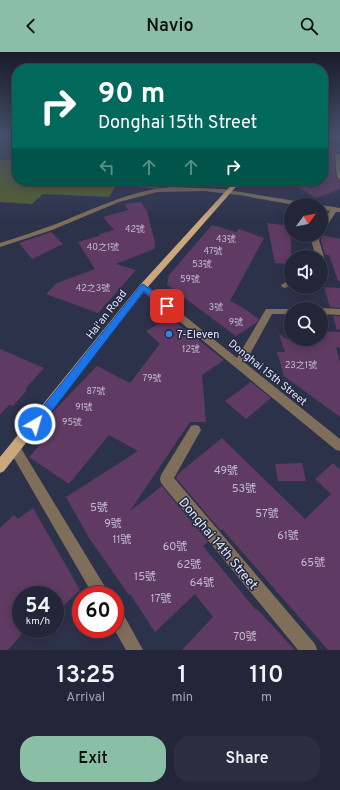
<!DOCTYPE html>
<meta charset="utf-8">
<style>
body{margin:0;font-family:Overpass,"Noto Sans TC",sans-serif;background:#2a2e40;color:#f1f3f6;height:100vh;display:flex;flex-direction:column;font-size:15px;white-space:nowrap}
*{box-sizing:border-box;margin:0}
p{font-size:13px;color:#a2a5ae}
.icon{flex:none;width:22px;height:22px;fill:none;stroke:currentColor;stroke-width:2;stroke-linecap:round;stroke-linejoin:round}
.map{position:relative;height:598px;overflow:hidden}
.side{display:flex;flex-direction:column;background:#222638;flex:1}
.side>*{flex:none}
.guide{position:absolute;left:12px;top:12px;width:316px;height:122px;border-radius:16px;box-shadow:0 2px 10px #0003,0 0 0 1px #3f4353;background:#00695c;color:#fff;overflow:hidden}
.needle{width:26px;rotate:58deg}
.buttons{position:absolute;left:284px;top:146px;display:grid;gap:8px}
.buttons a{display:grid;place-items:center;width:44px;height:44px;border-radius:50%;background:#222638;box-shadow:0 2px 10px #0003,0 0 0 1px #3f4353;font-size:20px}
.speed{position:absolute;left:12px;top:534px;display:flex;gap:8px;font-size:20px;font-weight:700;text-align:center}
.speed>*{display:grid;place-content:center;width:52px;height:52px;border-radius:50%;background:#222638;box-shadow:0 2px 10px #0003,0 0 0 1px #3f4353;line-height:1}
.speed small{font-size:10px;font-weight:400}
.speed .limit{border:6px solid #d22;background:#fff;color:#111}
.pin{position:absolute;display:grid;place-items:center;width:34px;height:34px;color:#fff;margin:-17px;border-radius:8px;box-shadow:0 2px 6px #0006}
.me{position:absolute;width:44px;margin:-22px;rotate:38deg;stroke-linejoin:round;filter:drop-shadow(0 0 3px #0008)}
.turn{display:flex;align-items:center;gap:14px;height:84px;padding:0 20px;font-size:18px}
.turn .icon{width:52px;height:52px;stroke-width:2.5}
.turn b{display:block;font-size:28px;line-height:34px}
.lanes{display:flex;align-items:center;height:38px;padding:0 20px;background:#0003;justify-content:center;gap:20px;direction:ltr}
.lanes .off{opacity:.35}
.eta{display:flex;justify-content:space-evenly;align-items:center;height:68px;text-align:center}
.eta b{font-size:24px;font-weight:600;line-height:28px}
.action{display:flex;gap:8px;margin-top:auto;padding:8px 20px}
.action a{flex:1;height:46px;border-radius:16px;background:#8abfa5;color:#111;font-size:16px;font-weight:600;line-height:46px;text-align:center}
.action a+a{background:#2a2e40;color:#f1f3f6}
header{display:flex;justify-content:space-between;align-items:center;height:52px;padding:0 20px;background:#8abfa5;color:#111;font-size:18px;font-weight:600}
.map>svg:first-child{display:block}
.green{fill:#555f2a}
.building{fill:#5f3a63}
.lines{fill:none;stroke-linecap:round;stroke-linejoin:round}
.minor{fill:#7f6e5a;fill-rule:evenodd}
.major{fill:#caa77d;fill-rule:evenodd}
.route{fill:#1a73e8;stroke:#114b97}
.shop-dot{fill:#3f7fe0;stroke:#232841;stroke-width:1.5}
.labels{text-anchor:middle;stroke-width:3;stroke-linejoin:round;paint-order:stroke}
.number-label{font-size:9px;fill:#c0bad0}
.street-label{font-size:11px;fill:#e0e5f5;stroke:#232841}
.poi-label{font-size:11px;fill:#e0e5f5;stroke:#232841;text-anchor:start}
.near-number-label{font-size:11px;fill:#c0bad0}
.near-street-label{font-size:13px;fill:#e0e5f5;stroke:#232841}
</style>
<header><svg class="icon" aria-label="back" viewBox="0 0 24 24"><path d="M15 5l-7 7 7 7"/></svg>Navio<svg class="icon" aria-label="search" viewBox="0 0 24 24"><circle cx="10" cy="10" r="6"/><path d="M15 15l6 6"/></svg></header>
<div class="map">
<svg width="340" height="598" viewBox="0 0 340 598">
<rect width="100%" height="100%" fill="#2d324b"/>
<!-- green -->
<polygon class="green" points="0,108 17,108 17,129 157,129 159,137 116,133 109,145 43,142 32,152 0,150"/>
<!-- building -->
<g class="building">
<polygon points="323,88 331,88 334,95 340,95 340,100 337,100 334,103 336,126 340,129 340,137 316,146 288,129 323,129"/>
<polygon points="141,150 147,159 155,191 154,197 116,212 136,218 98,261 46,242 57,231 95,217 78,190 99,184 100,182 114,178 103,165 128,158 125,152"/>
<polygon points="267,171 291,174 291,212 275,211"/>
<polygon points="212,173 236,180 239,177 264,186 230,249 242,255 259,267 256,271 236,284 167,233 169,223"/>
<polygon points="51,180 63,192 32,207 19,191"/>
<polygon points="322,183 340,187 340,229 338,229 329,203 325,203 321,188"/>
<polygon points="324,235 340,236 340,256 330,255"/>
<polygon points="333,264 340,264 340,277 337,278"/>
<polygon points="170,266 224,308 202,323 206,370 190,370 130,459 162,434 208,490 203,494 256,558 257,557 295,598 182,598 213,565 195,542 155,580 130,542 129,543 89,486 66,445 138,399 109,383 69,432 29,405 39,394 30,388 48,365 97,314 130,331 160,292 146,279"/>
<polygon points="321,279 340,280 340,296 336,295 340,311 340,365 284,324 277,300 285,300 279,282 289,288 321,287"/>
<polygon points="0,297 44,316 25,337 27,338 13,354 9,353 0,363"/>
<polygon points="251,330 271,346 246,367 225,349"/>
<polygon points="222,386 305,467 331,442 315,427 333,411 340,417 340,598 328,598 222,477 221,479 176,426 179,421"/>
<polygon points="302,411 306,429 278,429 275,412"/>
<polygon points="33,456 80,538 55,562 55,543 21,543 21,583 8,598 0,598 0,476 14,463 18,467"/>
</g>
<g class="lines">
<!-- minor -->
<g class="minor">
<polygon points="338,101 340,102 340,128 337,126 335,103"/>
<path d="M 170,135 L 222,137 L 307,151 L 310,153 L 295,153 L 239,143 L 204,139 L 157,140 L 119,150 L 52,178 L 0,195 L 0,191 C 19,185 37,179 56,172 C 94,157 129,139 170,135 Z"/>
<polygon points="321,153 340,156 340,160 336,160 324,178 321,178 321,171 330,159 321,157"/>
<polygon points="313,183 321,183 319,188 324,205 323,207 316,205 311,188"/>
<polygon points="321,208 325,210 325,215 321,217"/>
<polygon points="291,227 291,233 285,236 282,235 281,233"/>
<polygon points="143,232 146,233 237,306 266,257 294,257 291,257 291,262 272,262 245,311 340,387 340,399 336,398 140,237 139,235 140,233"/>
<polygon points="321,256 340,257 340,263 321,262 321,257 318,257"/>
<polygon points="195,373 199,374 201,378 174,426 315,592 317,598 298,598 161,431 160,427 161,423 191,374"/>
<polygon points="15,391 19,393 110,543 93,543 11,401 9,397 11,393"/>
<polygon points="115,556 121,558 143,598 126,598 114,577 115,577"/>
</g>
<!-- major -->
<g class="major">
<rect x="323" y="84" width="17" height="3"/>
<polygon points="235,129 241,129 146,237 4,419 0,421 0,405 140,233"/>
</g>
</g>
<!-- sky -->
<linearGradient id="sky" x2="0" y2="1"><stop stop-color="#191c29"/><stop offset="0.5" stop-color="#464f6c"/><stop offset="1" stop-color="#464f6c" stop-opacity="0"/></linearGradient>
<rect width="340" height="168" fill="url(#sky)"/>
<!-- route -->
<polygon class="route" points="143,232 170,252 170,256 164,256 144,239 39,376 35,377 31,376 30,372 31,369 141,233"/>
<!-- markers -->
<circle class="shop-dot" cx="169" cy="282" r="4"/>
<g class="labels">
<!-- number labels -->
<g class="number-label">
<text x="135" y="180">42號</text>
<text x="226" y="190">43號</text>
<text x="103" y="198">40之1號</text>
<text x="213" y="202">47號</text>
<text x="202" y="215">53號</text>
<text x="190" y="230">59號</text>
<text x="93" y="239">42之3號</text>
<text x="216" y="258">3號</text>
<text x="236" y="273">9號</text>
<text x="191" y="300">12號</text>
<text x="301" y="316">23之1號</text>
<text x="152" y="329">79號</text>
<text x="96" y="342">87號</text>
<text x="84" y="358">91號</text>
<text x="72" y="373">95號</text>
</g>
<!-- street labels -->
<g class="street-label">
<text transform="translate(106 262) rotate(-52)" y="4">Hai'an Road</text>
<text transform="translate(268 320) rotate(39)" y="4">Donghai 15th Street</text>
</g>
<!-- poi labels -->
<g class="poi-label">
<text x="177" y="286">7-Eleven</text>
</g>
<!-- near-number labels -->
<g class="near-number-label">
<text x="226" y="422">49號</text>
<text x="244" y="440">53號</text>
<text x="99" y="459">5號</text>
<text x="267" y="465">57號</text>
<text x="113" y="475">9號</text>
<text x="288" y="487">61號</text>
<text x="122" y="491">11號</text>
<text x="175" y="498">60號</text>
<text x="313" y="514">65號</text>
<text x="189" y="516">62號</text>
<text x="145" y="528">15號</text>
<text x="202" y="534">64號</text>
<text x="161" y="550">17號</text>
<text x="245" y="588">70號</text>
</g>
<!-- near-street labels -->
<g class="near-street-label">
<text transform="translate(219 491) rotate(50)" y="5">Donghai 14th Street</text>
</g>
</g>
</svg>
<div class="buttons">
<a><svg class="needle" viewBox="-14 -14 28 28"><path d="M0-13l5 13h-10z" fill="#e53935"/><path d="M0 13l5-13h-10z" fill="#a2a5ae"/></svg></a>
<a><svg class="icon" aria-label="sound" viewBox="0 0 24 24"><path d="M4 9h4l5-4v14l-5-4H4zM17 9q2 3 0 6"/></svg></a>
<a><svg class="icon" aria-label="search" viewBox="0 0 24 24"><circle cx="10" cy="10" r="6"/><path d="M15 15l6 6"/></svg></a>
</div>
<div class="speed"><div>54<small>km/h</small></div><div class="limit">60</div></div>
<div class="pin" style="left:167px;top:254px;background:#d93025"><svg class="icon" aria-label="arrive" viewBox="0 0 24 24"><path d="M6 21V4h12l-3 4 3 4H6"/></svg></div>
<svg class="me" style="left:35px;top:372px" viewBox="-20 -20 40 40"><circle r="17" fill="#1a73e8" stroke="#fff" stroke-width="3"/><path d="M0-11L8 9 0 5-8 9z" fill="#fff"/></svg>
<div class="guide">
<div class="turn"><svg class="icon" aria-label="right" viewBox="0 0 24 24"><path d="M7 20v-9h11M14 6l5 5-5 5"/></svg><div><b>90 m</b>Donghai 15th Street</div></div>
<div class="lanes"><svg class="icon off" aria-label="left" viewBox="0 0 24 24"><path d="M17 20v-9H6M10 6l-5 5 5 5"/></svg><svg class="icon off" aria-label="ahead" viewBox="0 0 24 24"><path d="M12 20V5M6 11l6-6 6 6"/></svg><svg class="icon off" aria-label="ahead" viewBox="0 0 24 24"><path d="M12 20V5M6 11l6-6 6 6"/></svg><svg class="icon" aria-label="right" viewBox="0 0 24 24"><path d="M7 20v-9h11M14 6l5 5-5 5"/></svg></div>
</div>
</div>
<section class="side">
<div class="eta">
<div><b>13:25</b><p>Arrival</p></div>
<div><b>1</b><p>min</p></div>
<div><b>110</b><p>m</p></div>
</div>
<div class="action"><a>Exit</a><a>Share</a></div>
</section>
